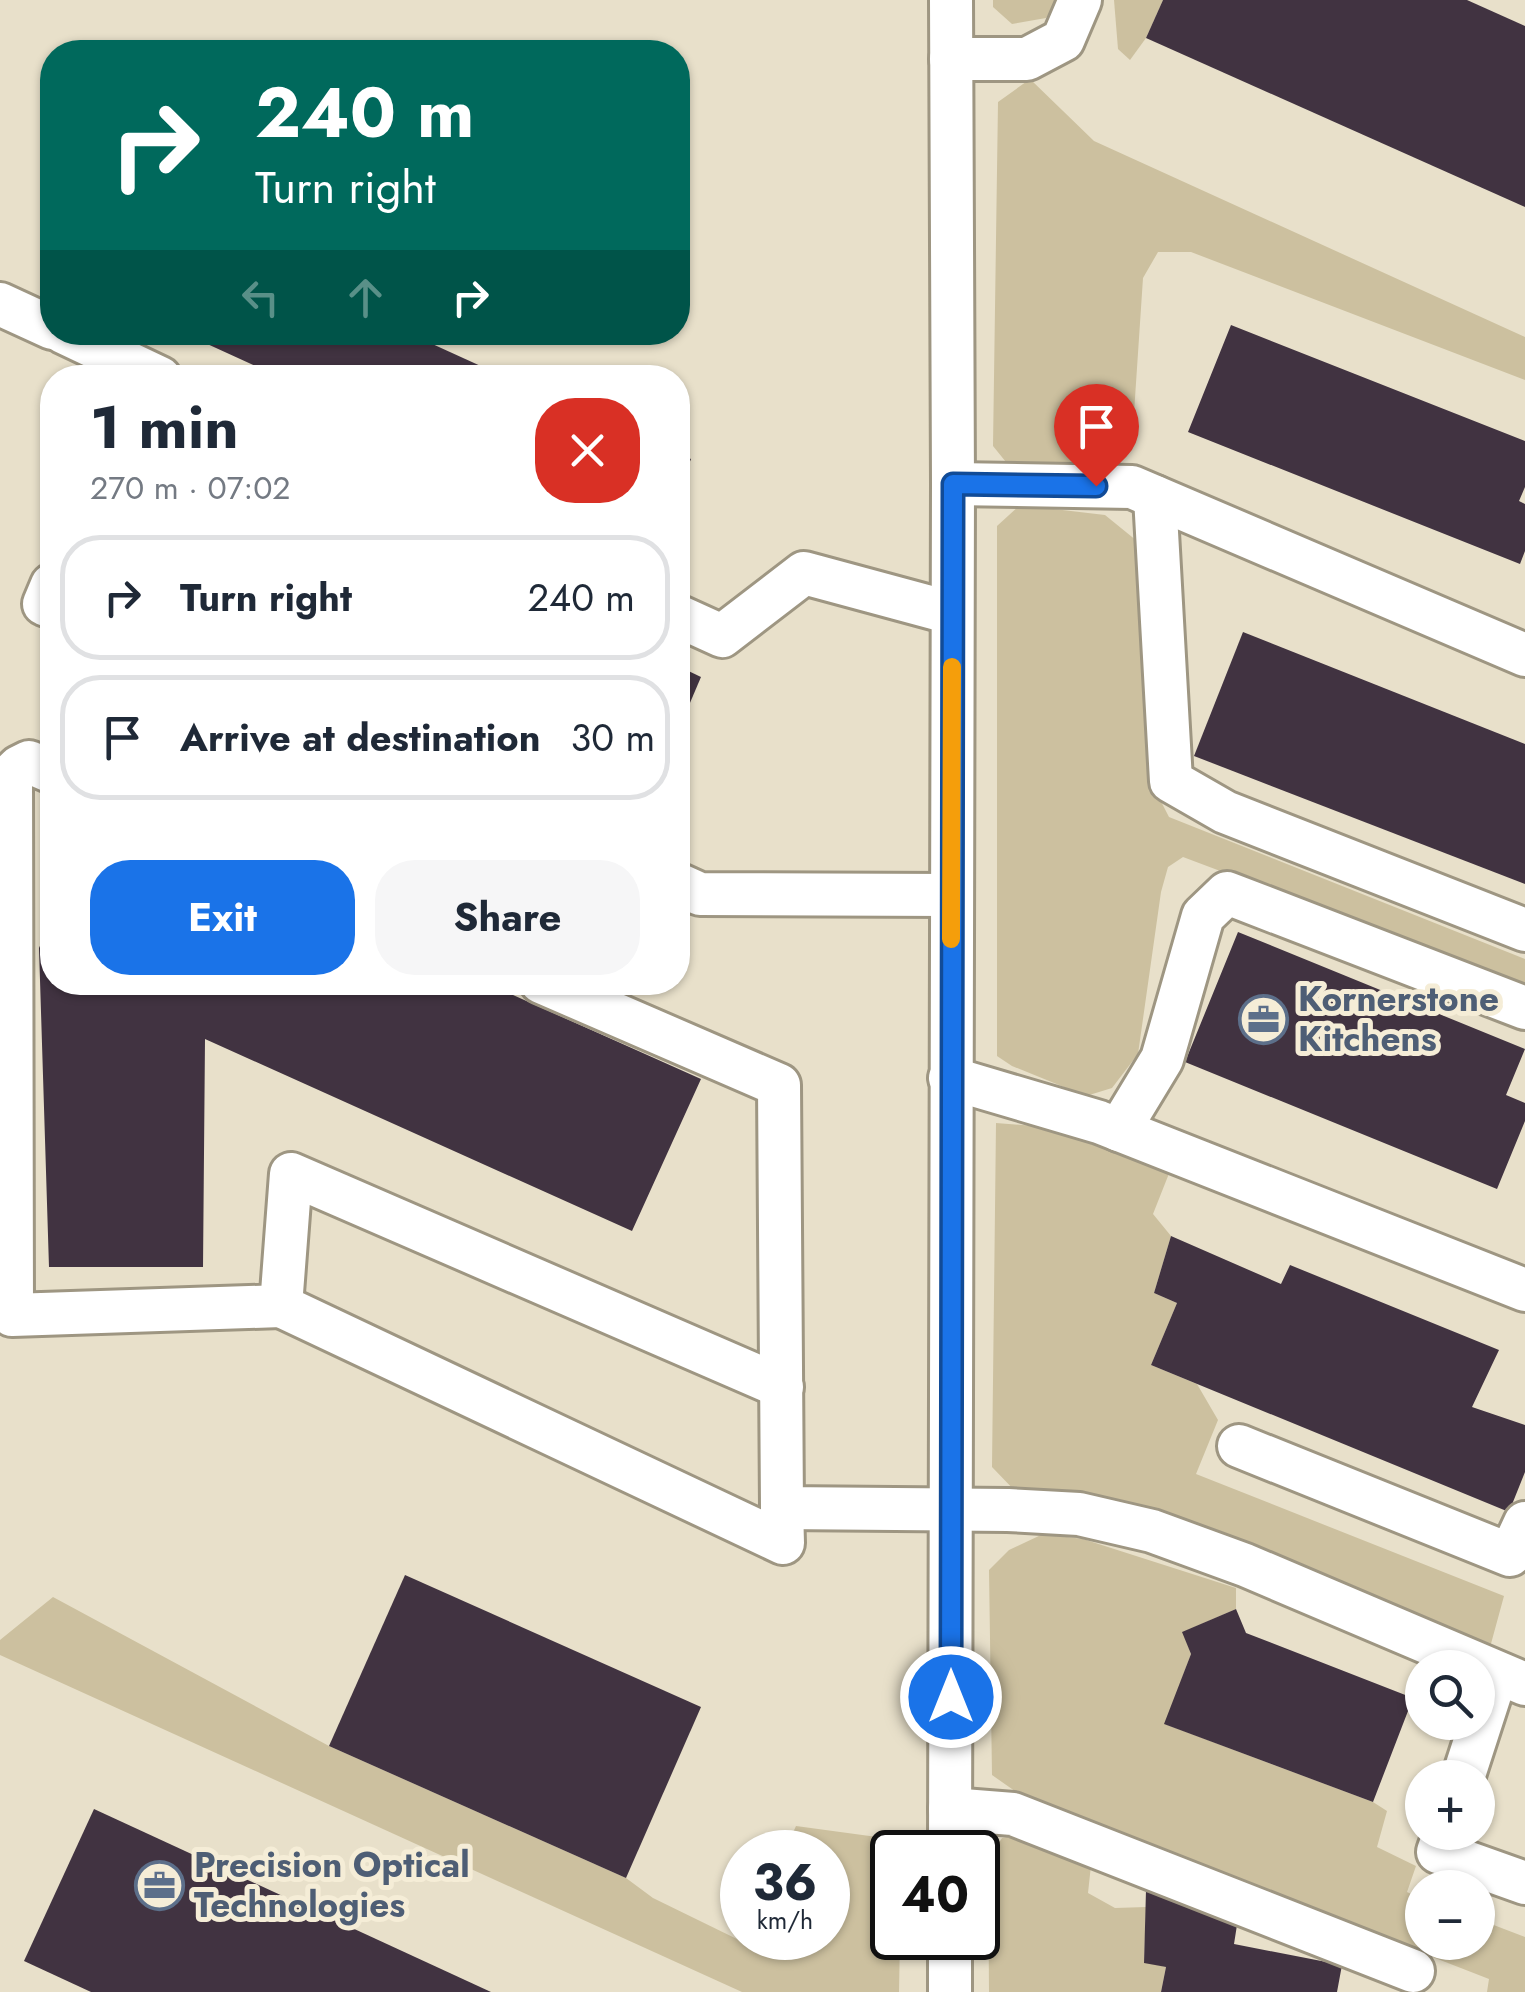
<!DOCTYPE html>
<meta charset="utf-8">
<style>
body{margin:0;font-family:Jost,sans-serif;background:#f6f6f7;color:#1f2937;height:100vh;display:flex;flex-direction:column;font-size:38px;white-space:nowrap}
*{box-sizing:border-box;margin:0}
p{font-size:32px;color:#747a83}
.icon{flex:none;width:55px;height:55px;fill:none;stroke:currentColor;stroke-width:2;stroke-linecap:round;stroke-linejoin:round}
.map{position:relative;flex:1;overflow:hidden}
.side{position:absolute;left:40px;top:365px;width:650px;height:630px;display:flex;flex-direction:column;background:#fff;border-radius:40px;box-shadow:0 2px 8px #0004}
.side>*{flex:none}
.guide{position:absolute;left:40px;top:40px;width:650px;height:305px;border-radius:40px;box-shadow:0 2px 8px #0004;background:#00695c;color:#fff;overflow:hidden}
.controls{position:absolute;left:1405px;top:1650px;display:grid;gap:20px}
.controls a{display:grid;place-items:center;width:90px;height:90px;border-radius:50%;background:#fff;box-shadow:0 2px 8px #0004;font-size:50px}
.speed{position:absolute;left:720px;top:1830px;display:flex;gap:20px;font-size:50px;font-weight:700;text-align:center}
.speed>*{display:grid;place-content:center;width:130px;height:130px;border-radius:50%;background:#fff;box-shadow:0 2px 8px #0004;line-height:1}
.speed small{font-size:25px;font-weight:400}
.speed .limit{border:5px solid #111;border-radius:15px;background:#fff;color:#111}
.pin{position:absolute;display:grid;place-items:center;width:85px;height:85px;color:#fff;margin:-102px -42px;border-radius:50% 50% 50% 0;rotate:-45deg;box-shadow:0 0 10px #0007}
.pin .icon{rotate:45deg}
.me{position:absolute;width:110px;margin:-55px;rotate:0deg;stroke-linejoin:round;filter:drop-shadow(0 0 8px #0008)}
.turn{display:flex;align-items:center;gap:35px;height:210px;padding:0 50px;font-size:45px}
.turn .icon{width:130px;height:130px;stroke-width:2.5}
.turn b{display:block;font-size:70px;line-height:85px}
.lanes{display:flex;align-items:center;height:95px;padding:0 50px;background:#0003;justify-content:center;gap:50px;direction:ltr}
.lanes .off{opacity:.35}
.round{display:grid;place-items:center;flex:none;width:105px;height:105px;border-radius:40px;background:#f6f6f7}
.head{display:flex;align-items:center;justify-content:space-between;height:170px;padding:0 50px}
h1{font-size:60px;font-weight:700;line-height:75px}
.button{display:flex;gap:20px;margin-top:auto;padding:20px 50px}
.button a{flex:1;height:115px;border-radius:40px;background:#1a73e8;color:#fff;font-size:40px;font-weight:700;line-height:115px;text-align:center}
.button a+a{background:#f6f6f7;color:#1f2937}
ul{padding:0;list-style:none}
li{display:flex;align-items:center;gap:30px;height:125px;margin:0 20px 15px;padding:0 30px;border:5px solid #e0e1e3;border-radius:40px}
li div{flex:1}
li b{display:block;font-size:38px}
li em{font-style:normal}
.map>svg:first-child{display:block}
.grass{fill:#ccc09f}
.building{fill:#413341}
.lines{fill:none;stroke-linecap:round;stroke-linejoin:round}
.minor-casing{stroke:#9e9682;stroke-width:48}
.minor{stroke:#fff;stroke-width:42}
.route-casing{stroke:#114b97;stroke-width:25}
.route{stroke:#1a73e8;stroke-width:18}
.slow{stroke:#f59e0b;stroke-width:18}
.labels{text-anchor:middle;stroke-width:10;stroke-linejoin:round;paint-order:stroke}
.service-label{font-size:35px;font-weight:bold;fill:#4e5e75;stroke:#f5edd7;text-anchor:start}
</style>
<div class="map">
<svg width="1525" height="1992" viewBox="0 0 1525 1992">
<rect width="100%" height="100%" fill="#e8e0ca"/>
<!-- grass -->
<g class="grass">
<polygon points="993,0 1059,0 1046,18 1012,24 993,7"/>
<polygon points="1114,0 1163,0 1146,38 1130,60 1118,49"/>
<polygon points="1030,79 1094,141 1525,337 1525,380 1191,252 1158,252 1143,278 1134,413 1118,451 1091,467 1010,467 993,446 998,102"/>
<polygon points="1020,505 1105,515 1137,541 1152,784 1169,817 1525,959 1525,986 1183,857 1168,867 1161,892 1138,1054 1112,1088 1086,1096 1012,1066 997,1056 997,526"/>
<polygon points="996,1123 1060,1128 1170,1171 1153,1214 1171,1236 1154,1293 1177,1303 1151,1365 1197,1384 1218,1420 1196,1474 1504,1596 1489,1651 1021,1497 992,1467"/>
<polygon points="1043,1534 1083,1539 1236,1588 1236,1609 1183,1632 1191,1654 1165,1724 1373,1802 1387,1811 1377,1847 1416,1866 1407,1892 1422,1899 1422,1942 1478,1942 1478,1919 1525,1937 1525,1992 1487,1992 1489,1979 1026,1799 992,1775 989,1570 1009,1550"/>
<polygon points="53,1597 329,1746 626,1878 653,1898 743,1942 745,1938 828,1938 828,1852 784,1852 796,1826 877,1837 892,1858 892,1938 900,1938 899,1992 742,1992 0,1655 0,1640"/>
<polygon points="1021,1834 1092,1856 1088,1893 1115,1908 1146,1907 1144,1962 1166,1967 1161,1992 989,1992 988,1860 1002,1838"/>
</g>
<!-- building -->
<g class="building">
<polygon points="1163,0 1467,0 1525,26 1525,207 1146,38"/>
<polygon points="1231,325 1525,441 1525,487 1519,501 1525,504 1525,551 1520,564 1188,432"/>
<polygon points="181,332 406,332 507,378 282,378"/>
<polygon points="678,453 691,459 678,491"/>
<polygon points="1243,632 1525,744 1525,884 1194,756"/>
<polygon points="678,666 701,677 678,731"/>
<polygon points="52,919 52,982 484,982 701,1079 632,1231 205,1039 203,1267 49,1267 39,948"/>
<polygon points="1238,932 1525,1049 1506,1095 1525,1103 1525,1121 1497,1189 1185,1062"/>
<polygon points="1171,1236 1281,1284 1290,1265 1499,1350 1472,1407 1525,1425 1525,1472 1509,1512 1151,1365 1177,1303 1154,1293"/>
<polygon points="405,1575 701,1707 626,1878 329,1746"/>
<polygon points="1236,1609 1246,1633 1413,1698 1373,1802 1164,1724 1191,1654 1182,1632"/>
<polygon points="94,1809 491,1992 91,1992 24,1961"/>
<polygon points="1146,1890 1237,1925 1234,1944 1342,1965 1337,1992 1161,1992 1166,1967 1144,1963"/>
</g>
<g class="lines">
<defs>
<g id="minor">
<polyline points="951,59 1027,59 1063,40 1080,0"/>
<polyline points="0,304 52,328"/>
<polyline points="63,332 160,378"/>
<polyline points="953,484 1132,487 1525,655"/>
<polyline points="1155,497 1171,781 1225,812 1525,930"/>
<polyline points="52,585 44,604 52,607"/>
<polyline points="678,616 722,636 804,573 952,613"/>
<polyline points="52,772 29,762 19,767 11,775 12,1315 281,1306 291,1174 782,1387"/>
<polyline points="678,884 700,894 951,895"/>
<polyline points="541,982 779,1085 782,1508 1008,1510 1079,1514 1152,1531 1245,1565 1525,1684"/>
<polyline points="950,1078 1099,1122 1525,1290"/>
<polyline points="1119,1130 1162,1059 1203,916 1227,893 1525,1008"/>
<polyline points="281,1306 783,1543 782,1508"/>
<polyline points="1239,1446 1510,1555 1525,1523"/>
<polyline points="1463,1778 1497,1673"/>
<polyline points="950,1809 1013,1814 1413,1971"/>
<polyline points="1445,1832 1438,1852 1525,1883"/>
<polyline points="950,1852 953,484 951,0"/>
<polyline points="950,1992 950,1938"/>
</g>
</defs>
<!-- minor casing -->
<use href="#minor" class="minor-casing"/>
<!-- minor -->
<use href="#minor" class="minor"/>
</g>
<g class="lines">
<defs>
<polyline id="route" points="951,1697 953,484 1096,486"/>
</defs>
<!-- route casing -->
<use href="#route" class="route-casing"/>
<!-- route -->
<use href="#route" class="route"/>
<!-- slow -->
<polyline class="slow" points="951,939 952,667"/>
</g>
<!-- icons -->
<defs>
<symbol id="office-ring" viewBox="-11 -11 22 22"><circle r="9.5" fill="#f5edd7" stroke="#5c6f8a" stroke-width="1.5"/><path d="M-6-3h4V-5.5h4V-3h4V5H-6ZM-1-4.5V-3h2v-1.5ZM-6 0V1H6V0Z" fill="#5c6f8a"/></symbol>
</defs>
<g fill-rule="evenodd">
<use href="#office-ring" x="1236" y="992" width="55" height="55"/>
<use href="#office-ring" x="132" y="1858" width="55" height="55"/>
</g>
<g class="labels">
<!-- service labels -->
<g class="service-label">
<text x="1298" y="1011">Kornerstone<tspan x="1298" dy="40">Kitchens</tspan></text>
<text x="194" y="1877">Precision Optical<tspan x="194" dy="40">Technologies</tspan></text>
</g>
</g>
</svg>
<div class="controls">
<a><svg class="icon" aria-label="search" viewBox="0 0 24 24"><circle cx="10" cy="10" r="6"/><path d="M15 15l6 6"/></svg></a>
<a>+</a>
<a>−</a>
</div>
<div class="speed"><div>36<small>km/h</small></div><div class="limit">40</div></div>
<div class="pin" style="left:1096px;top:486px;background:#d93025"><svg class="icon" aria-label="arrive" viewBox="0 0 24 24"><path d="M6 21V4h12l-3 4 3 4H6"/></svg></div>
<svg class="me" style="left:951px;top:1697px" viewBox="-20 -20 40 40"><circle r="17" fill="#1a73e8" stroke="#fff" stroke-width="3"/><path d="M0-11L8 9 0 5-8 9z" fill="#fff"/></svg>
<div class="guide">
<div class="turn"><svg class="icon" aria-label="right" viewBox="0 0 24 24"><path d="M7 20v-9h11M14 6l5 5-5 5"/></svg><div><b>240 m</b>Turn right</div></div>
<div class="lanes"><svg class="icon off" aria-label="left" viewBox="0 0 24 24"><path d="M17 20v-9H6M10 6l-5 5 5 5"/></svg><svg class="icon off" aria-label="ahead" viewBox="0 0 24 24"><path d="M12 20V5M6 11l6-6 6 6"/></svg><svg class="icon" aria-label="right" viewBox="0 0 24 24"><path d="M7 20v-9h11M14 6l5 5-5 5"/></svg></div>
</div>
<section class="side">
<div class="head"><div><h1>1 min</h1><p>270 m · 07:02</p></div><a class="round" style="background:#d93025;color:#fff"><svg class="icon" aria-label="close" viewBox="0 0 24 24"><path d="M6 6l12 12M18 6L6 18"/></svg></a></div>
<ul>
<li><svg class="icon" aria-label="right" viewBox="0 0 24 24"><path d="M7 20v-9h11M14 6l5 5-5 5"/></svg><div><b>Turn right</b></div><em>240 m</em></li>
<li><svg class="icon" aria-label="arrive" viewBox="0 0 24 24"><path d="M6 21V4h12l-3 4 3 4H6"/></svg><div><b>Arrive at destination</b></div><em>30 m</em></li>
</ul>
<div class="button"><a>Exit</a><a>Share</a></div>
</section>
</div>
